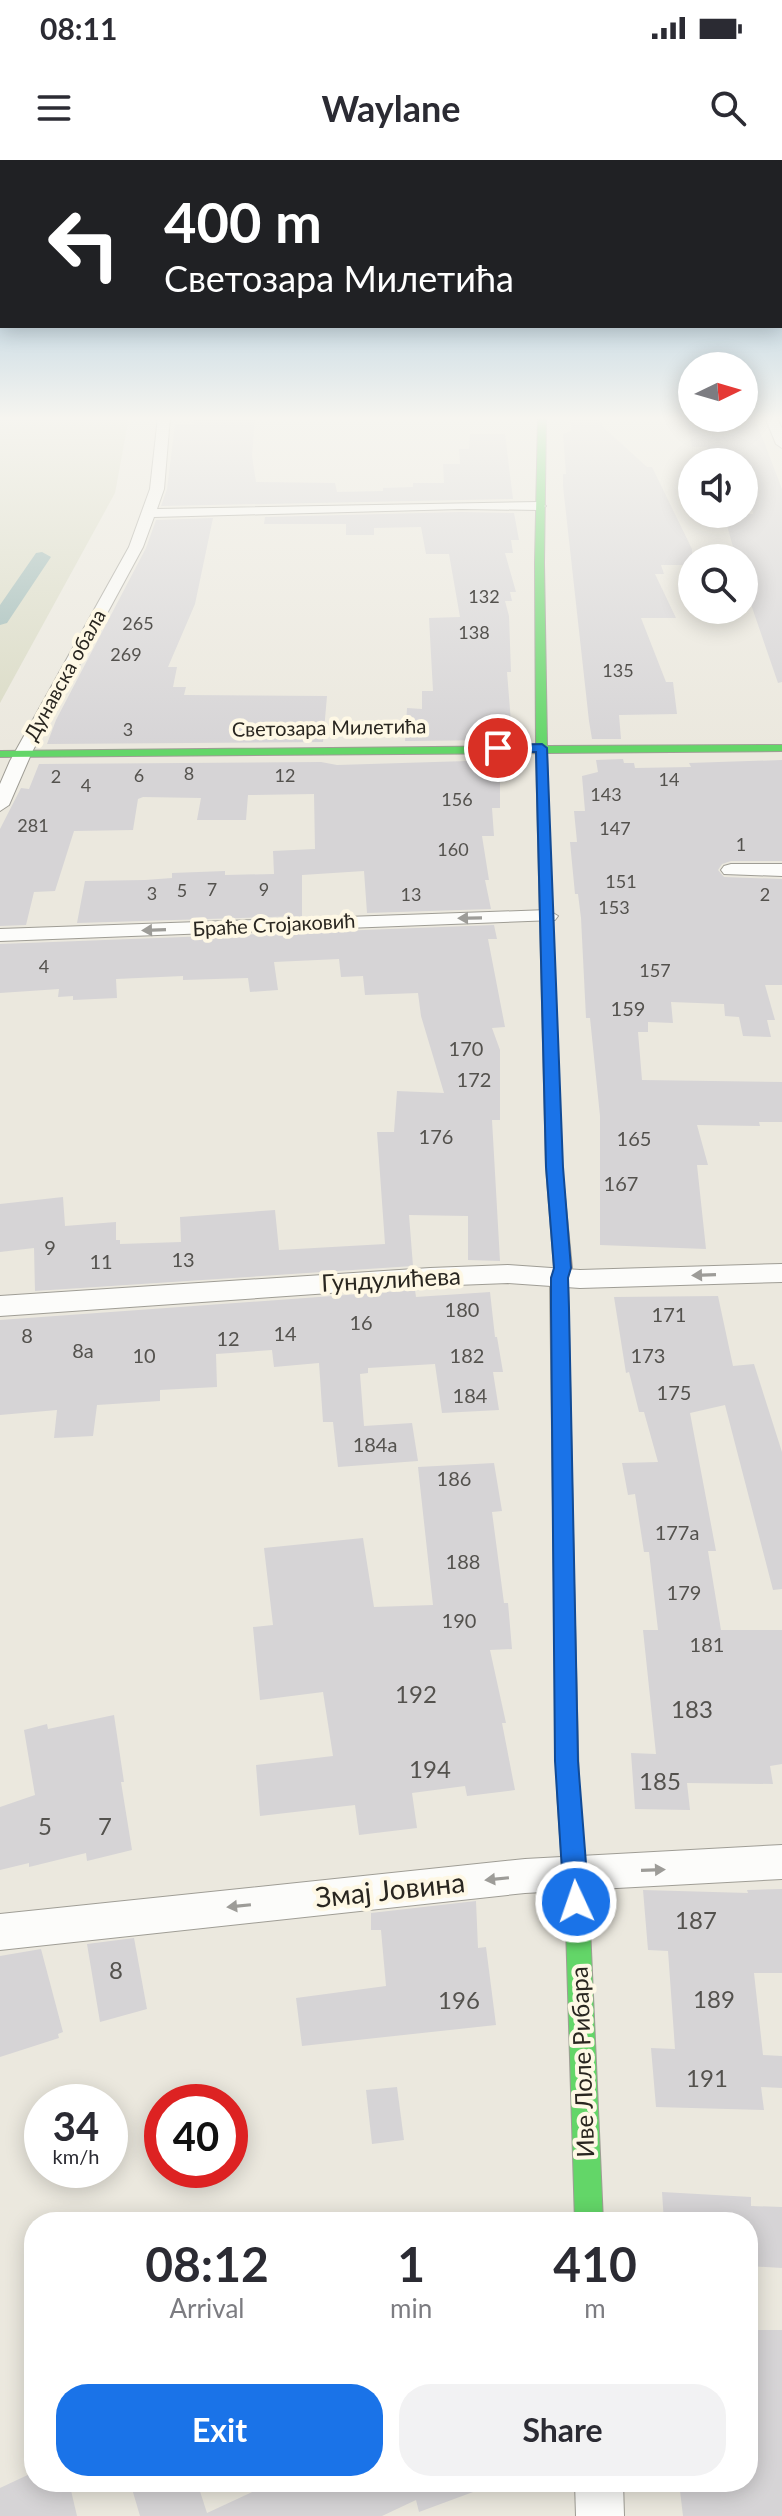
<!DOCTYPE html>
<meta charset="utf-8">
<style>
body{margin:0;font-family:Lato,sans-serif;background:#f2f2f3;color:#2b2b33;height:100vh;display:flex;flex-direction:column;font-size:30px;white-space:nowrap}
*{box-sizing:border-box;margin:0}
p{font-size:26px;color:#7c7c81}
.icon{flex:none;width:44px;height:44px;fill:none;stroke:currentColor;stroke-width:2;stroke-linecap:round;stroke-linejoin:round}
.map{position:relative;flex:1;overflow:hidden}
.side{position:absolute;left:24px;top:2052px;width:734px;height:280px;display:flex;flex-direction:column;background:#fff;border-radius:32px;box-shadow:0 4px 20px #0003}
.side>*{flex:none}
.guide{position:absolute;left:0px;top:0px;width:782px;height:168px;box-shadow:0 4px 20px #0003;background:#202124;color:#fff;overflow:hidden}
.needle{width:52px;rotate:85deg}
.controls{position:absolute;left:678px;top:192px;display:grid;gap:16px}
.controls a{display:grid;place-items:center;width:80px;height:80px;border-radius:50%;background:#fff;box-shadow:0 4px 20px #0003;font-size:40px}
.speed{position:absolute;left:24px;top:1924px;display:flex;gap:16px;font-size:40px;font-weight:700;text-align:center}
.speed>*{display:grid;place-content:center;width:104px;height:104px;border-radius:50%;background:#fff;box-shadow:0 4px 20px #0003;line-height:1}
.speed small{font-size:20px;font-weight:400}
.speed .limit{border:12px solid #d22;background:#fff;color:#111}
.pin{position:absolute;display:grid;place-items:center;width:68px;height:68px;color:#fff;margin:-34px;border:4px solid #fff;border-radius:50%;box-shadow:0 2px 8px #0007}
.me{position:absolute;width:88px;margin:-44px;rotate:357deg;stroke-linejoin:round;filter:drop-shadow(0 0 6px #0008)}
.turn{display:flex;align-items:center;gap:28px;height:168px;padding:0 32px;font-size:36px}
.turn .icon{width:104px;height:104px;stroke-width:2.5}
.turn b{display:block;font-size:56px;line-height:68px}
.eta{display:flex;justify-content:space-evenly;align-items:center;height:136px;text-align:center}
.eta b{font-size:48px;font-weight:700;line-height:56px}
.button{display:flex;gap:16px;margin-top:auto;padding:16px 32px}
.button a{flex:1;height:92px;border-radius:32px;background:#1a73e8;color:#fff;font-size:32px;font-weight:700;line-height:92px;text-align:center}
.button a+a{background:#f2f2f3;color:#2b2b33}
.status{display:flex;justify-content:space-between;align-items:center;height:56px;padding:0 40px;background:#fff;direction:ltr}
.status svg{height:22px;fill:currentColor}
header{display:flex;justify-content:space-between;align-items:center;height:104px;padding:0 32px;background:#fff;font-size:36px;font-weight:700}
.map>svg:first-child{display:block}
.green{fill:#d9dac4}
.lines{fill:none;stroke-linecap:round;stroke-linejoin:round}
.canal{fill:#98b6b3;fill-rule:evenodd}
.building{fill:#d6d4d6}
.street-casing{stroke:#9f9d95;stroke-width:2}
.fast-casing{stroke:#9f9d95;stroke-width:2}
.slow-casing{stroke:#9f9d95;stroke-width:2}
.street{fill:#fcfcfa;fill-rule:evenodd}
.fast{fill:#63d668;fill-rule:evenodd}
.slow{fill:#ff974d;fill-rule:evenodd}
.oneway{fill:#9d9c98}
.route{fill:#1a73e8;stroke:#114b97;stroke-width:2}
.labels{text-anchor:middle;stroke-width:8;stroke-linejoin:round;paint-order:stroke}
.far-number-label{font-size:18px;fill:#54524e}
.far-street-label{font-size:20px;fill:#292620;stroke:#fef8e5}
.number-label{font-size:20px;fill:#54524e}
.street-label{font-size:24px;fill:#292620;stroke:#fef8e5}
.near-number-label{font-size:24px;fill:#54524e}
.near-street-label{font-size:28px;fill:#292620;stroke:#fef8e5}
</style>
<div class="status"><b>08:11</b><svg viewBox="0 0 49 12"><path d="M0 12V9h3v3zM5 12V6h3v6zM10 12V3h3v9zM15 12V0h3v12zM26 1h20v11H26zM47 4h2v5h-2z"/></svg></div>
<header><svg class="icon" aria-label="menu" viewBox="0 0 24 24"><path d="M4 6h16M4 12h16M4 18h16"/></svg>Waylane<svg class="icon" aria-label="search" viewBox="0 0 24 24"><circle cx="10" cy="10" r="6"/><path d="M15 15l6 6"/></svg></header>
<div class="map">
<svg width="782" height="2356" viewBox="0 0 782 2356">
<rect width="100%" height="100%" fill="#ebe8de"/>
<!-- green -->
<polygon class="green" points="0,257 129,257 115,333 0,543"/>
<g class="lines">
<!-- canal -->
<polygon class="canal" points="42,392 51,397 7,463 0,465 0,445 36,393"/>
</g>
<!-- building -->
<g class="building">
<polygon points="195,257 255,258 252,296 256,322 335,323 337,332 383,331 383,328 413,327 413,323 444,323 443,304 460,304 459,289 469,289 470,274 505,274 513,339 161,346 167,329 175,264 194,264"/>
<polygon points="570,257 599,257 603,267 647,307 652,307 692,389 692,405 661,405 664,414 655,414 676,458 641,458 666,522 673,522 677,554 619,555 621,579 592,579 589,561 563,326 563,314 566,314 563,274 571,271"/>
<polygon points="686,259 756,261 782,329 782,522 778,523 744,424 744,398 736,398 724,354 753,354 744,302 712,302 707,287 692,287"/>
<polygon points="461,352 514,353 519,380 511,380 513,393 505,393 516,432 510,432 512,441 505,441 509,456 511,512 507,512 512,575 500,575 500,580 405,581 407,548 422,549 422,531 433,531 429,458 460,457 449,394 426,394 421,367 374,368 374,375 346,375 346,364 264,364 265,357"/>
<polygon points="213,358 195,444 168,507 177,507 173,527 186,527 184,535 327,536 323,582 47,584 56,560 146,388 156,360"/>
<polygon points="623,599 624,603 634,603 635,608 691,607 689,603 782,600 782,701 731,701 722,704 718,710 724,717 782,719 782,825 765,825 775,860 767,860 771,877 743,876 739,857 725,856 724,844 671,842 673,863 648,862 648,872 638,872 642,920 782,922 782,962 759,962 760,966 697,965 708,1005 697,1005 706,1089 600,1085 600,956 590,858 586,858 581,758 578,734 575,734 570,682 577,682 574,651 585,651 582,616 598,612 596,600"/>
<polygon points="500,600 500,648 492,648 494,676 482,676 489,720 485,720 491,749 367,753 364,711 302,715 302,756 77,763 85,721 145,720 172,718 172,713 225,711 225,715 274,714 273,691 315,689 314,634 248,635 246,660 197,660 201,638 143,637 138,639 133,670 74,671 55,731 34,732 26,765 0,766 0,669 21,628 29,629 39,604 321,602 337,605"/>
<polygon points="494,765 497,779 488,779 505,867 492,868 500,890 500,960 492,960 500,1101 468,1100 468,1056 409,1055 413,1106 35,1131 34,1088 0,1092 0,1044 63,1037 65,1066 116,1062 116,1080 120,1080 120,1084 181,1082 180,1057 275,1050 279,1090 385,1084 377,972 394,972 397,931 444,933 421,856 418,833 365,835 363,816 341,817 339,799 274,802 278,830 250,832 248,818 183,820 183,816 116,819 117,838 73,840 73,836 58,837 59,829 0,833 0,784"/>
<polygon points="415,1130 416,1137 490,1132 495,1177 497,1177 503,1212 493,1212 499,1250 442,1253 435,1204 368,1208 368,1213 360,1214 364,1266 412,1263 418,1301 338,1307 333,1262 323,1262 319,1203 274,1207 272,1190 216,1194 217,1227 160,1230 160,1241 97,1245 93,1276 54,1278 57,1250 0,1255 0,1160"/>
<polygon points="718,1136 733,1206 754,1204 782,1292 782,1429 773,1430 725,1245 690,1253 716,1391 708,1391 721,1470 782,1470 782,1604 770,1606 773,1624 687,1623 690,1650 635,1649 631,1593 656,1594 643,1470 658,1470 649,1392 644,1392 635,1334 628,1335 622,1303 658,1302 644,1252 639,1252 629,1212 626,1213 614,1137"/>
<polygon points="494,1303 502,1351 492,1352 504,1443 508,1443 512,1489 490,1490 506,1563 502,1563 515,1630 467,1636 465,1626 412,1633 417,1668 359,1675 355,1645 260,1656 256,1605 333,1596 323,1532 260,1540 253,1467 273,1465 264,1388 363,1378 374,1447 433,1445 418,1307"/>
<polygon points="114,1555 124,1622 121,1622 132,1690 87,1701 86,1693 29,1707 29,1703 0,1710 0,1647 35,1635 24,1570 47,1564 48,1569"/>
<polygon points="782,1729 782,1813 754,1813 763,1895 782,1896 782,1928 761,1927 764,1950 656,1947 651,1888 675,1889 668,1791 648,1790 643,1730 748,1733 747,1730"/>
<polygon points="476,1741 478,1788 486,1787 496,1865 302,1886 296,1838 386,1826 381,1770 371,1770 371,1753"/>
<polygon points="134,1778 147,1849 100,1862 87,1784"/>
<polygon points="41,1789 63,1872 58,1874 59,1878 0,1897 0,1796"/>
<polygon points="397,1927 404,1980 372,1984 366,1930"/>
<polygon points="662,2032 751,2037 751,2046 782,2047 782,2108 748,2106 748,2062 664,2062"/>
<polygon points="748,2170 782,2170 782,2356 683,2356 679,2322 748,2322"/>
<polygon points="34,2312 34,2322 69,2322 77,2356 0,2356 0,2328"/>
<polygon points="130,2322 197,2322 207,2353 274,2322 491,2322 492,2325 419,2352 416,2340 382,2356 140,2356"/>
</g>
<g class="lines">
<defs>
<g id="street">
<polygon points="158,257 170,257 164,329 157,349 539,342 546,346 539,350 461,349 154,357 143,387 32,592 9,645 0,651 0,624 10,601 129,387 150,329"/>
<polygon points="765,257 777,257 782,269 782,288 776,284"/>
<polygon points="731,704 782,704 782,716 724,714 721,710 724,706"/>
<polygon points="548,750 558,756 555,760 0,781 0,769"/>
<polygon points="782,1104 782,1122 580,1128 508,1123 430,1126 0,1156 0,1136 430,1108 508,1105 580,1110"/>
<polygon points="782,1685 782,1719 525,1733 0,1790 0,1754 525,1699"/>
<polygon points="575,2322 623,2322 624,2356 576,2356"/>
</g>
<g id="fast">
<polygon points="538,257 546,257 544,403 547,586 782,585 782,591 547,593 554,846 544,846 542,843 536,593 0,597 0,591 536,586 535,403"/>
<polygon points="564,1415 571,1417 574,1423 579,1631 590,1767 603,2062 575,2062 566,1767 557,1631 554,1423 557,1417"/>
</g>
<polygon id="slow" points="549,839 556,843 562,1007 572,1108 568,1118 574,1423 571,1429 564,1431 557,1429 554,1423 550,1118 554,1108 546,1007 542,843"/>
</defs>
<!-- street casing -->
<use href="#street" class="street-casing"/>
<!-- fast casing -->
<use href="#fast" class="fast-casing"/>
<!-- slow casing -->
<use href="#slow" class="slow-casing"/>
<!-- street -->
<use href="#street" class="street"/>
<!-- fast -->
<use href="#fast" class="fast"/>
<!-- slow -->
<use href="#slow" class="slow"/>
</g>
<!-- one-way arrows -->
<defs><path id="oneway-solid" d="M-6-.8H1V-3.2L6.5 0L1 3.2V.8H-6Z" transform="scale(2)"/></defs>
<g class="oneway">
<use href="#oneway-solid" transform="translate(470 758) rotate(179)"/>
<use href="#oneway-solid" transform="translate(154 770) rotate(178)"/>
<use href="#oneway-solid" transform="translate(704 1115) rotate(178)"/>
<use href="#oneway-solid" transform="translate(653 1710) rotate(-2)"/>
<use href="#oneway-solid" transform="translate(497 1719) rotate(174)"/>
<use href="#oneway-solid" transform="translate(239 1746) rotate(174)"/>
</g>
<!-- sky -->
<linearGradient id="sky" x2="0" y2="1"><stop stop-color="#88b5d3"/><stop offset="0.44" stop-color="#f6f5f0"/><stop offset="1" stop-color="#f6f5f0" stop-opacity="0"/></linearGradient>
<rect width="782" height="587" fill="url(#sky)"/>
<!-- route -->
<polygon class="route" points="542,584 547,588 563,1007 571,1108 568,1118 569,1148 578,1601 589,1742 585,1750 576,1753 568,1750 564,1742 555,1601 551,1148 551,1118 554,1108 546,1007 536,592 498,592 492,588 498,585"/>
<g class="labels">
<!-- far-number labels -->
<g class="far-number-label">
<text x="484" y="443">132</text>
<text x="138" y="470">265</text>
<text x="474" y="479">138</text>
<text x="126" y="501">269</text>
<text x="618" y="517">135</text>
<text x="128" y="576">3</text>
<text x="189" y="620">8</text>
<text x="139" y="622">6</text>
<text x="285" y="622">12</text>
<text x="56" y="623">2</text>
<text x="669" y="626">14</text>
<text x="86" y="632">4</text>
<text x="606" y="641">143</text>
<text x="457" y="646">156</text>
<text x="33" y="672">281</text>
<text x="615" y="675">147</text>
<text x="741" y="691">1</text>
<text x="453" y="696">160</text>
<text x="621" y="728">151</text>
<text x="212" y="736">7</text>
<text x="264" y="736">9</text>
<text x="182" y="737">5</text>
<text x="152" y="740">3</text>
<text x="411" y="741">13</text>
<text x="765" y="741">2</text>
<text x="614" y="754">153</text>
<text x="44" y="813">4</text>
<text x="655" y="817">157</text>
</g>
<!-- far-street labels -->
<g class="far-street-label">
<text transform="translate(65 515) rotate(-61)" y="7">Дунавска обала</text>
<text transform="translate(329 568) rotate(-1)" y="7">Светозара Милетића</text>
<text transform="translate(274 765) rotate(-3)" y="7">Браће Стојаковић</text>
</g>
<!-- number labels -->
<g class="number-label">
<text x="628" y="856">159</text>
<text x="466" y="896">170</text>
<text x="474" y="927">172</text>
<text x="436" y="984">176</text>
<text x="634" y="986">165</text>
<text x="621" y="1031">167</text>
<text x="50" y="1095">9</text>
<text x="183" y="1107">13</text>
<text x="101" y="1109">11</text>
<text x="462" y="1157">180</text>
<text x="669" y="1162">171</text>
<text x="361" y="1170">16</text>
<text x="285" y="1181">14</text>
<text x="27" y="1183">8</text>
<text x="228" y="1186">12</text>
<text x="83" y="1198">8a</text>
<text x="144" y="1203">10</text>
<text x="467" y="1203">182</text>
<text x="648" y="1203">173</text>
<text x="674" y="1240">175</text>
<text x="470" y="1243">184</text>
<text x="375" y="1292">184a</text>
<text x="454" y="1326">186</text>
<text x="677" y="1380">177a</text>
<text x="463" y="1409">188</text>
<text x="684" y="1440">179</text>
<text x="459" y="1468">190</text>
<text x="707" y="1492">181</text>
</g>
<!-- street labels -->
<g class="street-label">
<text transform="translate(391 1120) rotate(-3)" y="8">Гундулићева</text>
<text transform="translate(583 1902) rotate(-92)" y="8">Иве Лоле Рибара</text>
</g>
<!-- near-number labels -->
<g class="near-number-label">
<text x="416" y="1543">192</text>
<text x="692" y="1558">183</text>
<text x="430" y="1618">194</text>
<text x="660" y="1630">185</text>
<text x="45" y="1675">5</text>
<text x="105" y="1675">7</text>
<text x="696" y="1769">187</text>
<text x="116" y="1819">8</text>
<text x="714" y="1848">189</text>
<text x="459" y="1849">196</text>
<text x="707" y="1927">191</text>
</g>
<!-- near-street labels -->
<g class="near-street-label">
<text transform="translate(390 1730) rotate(-6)" y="10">Змај Јовина</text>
</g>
</g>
</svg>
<div class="controls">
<a><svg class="needle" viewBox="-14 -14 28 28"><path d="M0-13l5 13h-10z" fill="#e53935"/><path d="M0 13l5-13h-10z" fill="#7c7c81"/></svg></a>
<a><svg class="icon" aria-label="sound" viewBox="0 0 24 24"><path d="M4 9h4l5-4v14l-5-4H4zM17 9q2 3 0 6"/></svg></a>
<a><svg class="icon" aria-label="search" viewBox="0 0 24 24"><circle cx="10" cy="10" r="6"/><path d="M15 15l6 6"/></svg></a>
</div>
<div class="speed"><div>34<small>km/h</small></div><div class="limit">40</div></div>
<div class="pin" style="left:498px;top:588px;background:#d93025"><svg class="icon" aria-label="arrive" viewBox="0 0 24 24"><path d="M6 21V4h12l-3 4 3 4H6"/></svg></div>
<svg class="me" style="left:576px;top:1742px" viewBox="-20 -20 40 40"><circle r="17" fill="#1a73e8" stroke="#fff" stroke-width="3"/><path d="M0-11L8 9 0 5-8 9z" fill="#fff"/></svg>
<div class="guide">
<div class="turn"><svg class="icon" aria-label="left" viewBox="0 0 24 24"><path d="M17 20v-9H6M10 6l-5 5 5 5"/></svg><div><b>400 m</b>Светозара Милетића</div></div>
</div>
<section class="side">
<div class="eta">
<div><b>08:12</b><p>Arrival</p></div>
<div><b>1</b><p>min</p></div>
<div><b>410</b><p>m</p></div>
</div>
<div class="button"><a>Exit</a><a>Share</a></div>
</section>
</div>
